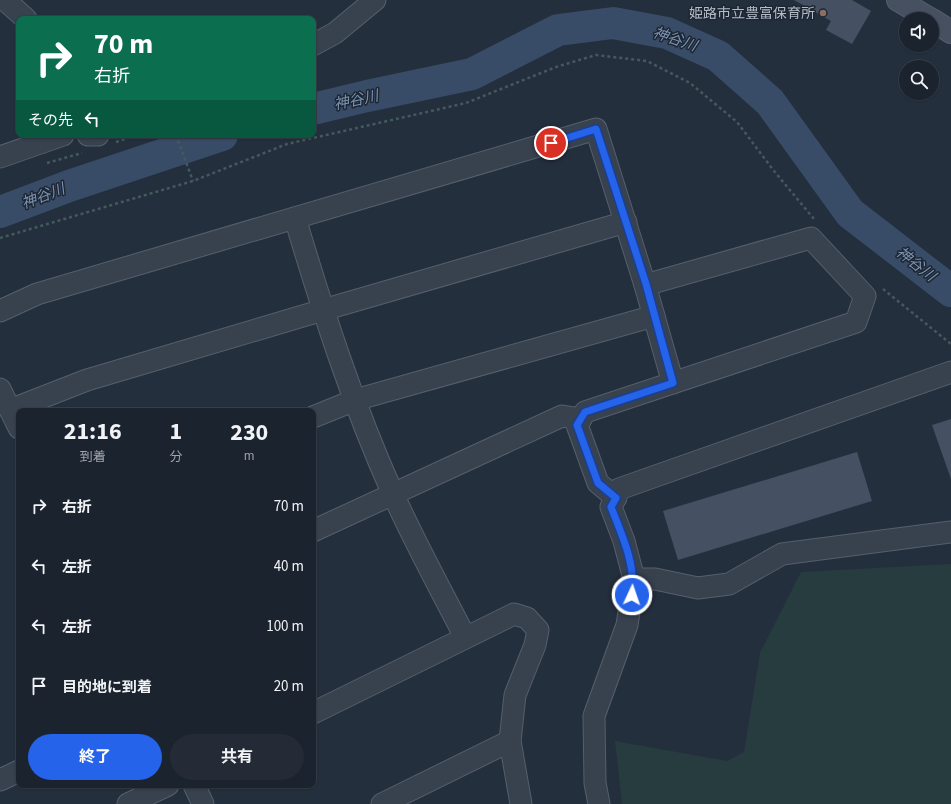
<!DOCTYPE html>
<html lang="ja">
<meta charset="utf-8">
<style>
body{margin:0;font-family:"Source Sans 3","Noto Sans JP",sans-serif;background:#242b36;color:#f1f3f6;height:100vh;display:flex;flex-direction:column;font-size:15px;white-space:nowrap}
*{box-sizing:border-box;margin:0}
p{font-size:13px;color:#a0a4aa}
.icon{flex:none;width:22px;height:22px;fill:none;stroke:currentColor;stroke-width:2;stroke-linecap:round;stroke-linejoin:round}
.map{position:relative;flex:1;overflow:hidden}
.side{position:absolute;left:16px;top:408px;width:300px;height:380px;display:flex;flex-direction:column;background:#1b232e;border-radius:8px;box-shadow:0 1px 3px #0004,0 0 0 1px #39404a}
.side>*{flex:none}
.guide{position:absolute;left:16px;top:16px;width:300px;height:122px;border-radius:8px;box-shadow:0 1px 3px #0004,0 0 0 1px #39404a;background:#0b6e4f;color:#fff;overflow:hidden}
.fabs{position:absolute;left:899px;top:12px;display:grid;gap:8px}
.fabs a{display:grid;place-items:center;width:40px;height:40px;border-radius:50%;background:#1b232e;box-shadow:0 1px 3px #0004,0 0 0 1px #39404a;font-size:20px}
.pin{position:absolute;display:grid;place-items:center;width:34px;height:34px;color:#fff;margin:-17px;border:2px solid #fff;border-radius:50%;box-shadow:0 1px 4px #0007}
.me{position:absolute;width:44px;margin:-22px;rotate:3deg;stroke-linejoin:round;filter:drop-shadow(0 0 3px #0008)}
.turn{display:flex;align-items:center;gap:14px;height:84px;padding:0 12px;font-size:18px}
.turn .icon{width:52px;height:52px;stroke-width:2.5}
.turn b{display:block;font-size:28px;line-height:34px}
.then{display:flex;align-items:center;height:38px;padding:0 12px;background:#0003;gap:8px;font-size:15px}
.eta{display:flex;justify-content:space-evenly;align-items:center;height:68px;text-align:center}
.eta b{font-size:24px;font-weight:700;line-height:28px}
.action{display:flex;gap:8px;margin-top:auto;padding:8px 12px}
.action a{flex:1;height:46px;border-radius:24px;background:#2563eb;color:#fff;font-size:16px;font-weight:700;line-height:46px;text-align:center}
.action a+a{background:#242b36;color:#f1f3f6}
ul{padding:0;list-style:none}
li{display:flex;align-items:center;gap:12px;height:60px;padding:0 12px}
li div{flex:1}
li b{display:block;font-size:15px}
li em{font-style:normal}
.map>svg:first-child{display:block}
.green{fill:#263c3f}
.lines{fill:none;stroke-linecap:round;stroke-linejoin:round}
.river{stroke:#394c67;stroke-width:32}
.building{fill:#455162}
.minor-casing{stroke:#565f6c;stroke-width:23}
.secondary-casing{stroke:#565f6c;stroke-width:24}
.path{stroke:#44595c;stroke-width:2.5;stroke-dasharray:3 3;stroke-linecap:butt}
.minor{stroke:#38414e;stroke-width:21}
.secondary{stroke:#465061;stroke-width:22}
.route-casing{stroke:#184099;stroke-width:10}
.route{stroke:#2563eb;stroke-width:7}
.education-dot{fill:#8d6e63;stroke:#1d2633;stroke-width:1.5}
.labels{text-anchor:middle;stroke-width:3;stroke-linejoin:round;paint-order:stroke}
.poi-label{font-size:14px;fill:#b4bcc9;stroke:#1d2633;text-anchor:end}
.water-label{font-size:15px;font-style:italic;fill:#7c92b1;stroke:#1d2633}
</style>
<div class="map">
<svg width="951" height="804" viewBox="0 0 951 804">
<rect width="100%" height="100%" fill="#242f3e"/>
<!-- green -->
<polygon class="green" points="951,564 951,804 622,804 615,741 727,761 744,752 760,653 801,572"/>
<g class="lines">
<!-- river -->
<g class="river">
<polyline points="313,109 367,96 472,74 558,30 613,23 667,33 718,56 770,102 850,213 951,291"/>
<polyline points="0,212 69,186 222,135"/>
</g>
</g>
<!-- building -->
<g class="building">
<polygon points="794,0 852,0 871,11 852,44 826,30 831,21"/>
<polygon points="951,419 951,479 932,425"/>
<polygon points="857,452 872,501 678,560 663,511"/>
</g>
<g class="lines">
<defs>
<g id="minor">
<polyline points="5,0 26,19"/>
<polyline points="313,45 335,33 375,0"/>
<polyline points="88,135 98,135"/>
<polyline points="0,157 63,135"/>
<path d="M 295,218 C 323,312 353,405 393,494 C 415,543 441,590 465,637"/>
<polyline points="0,311 37,294 596,129 645,285 673,383"/>
<polyline points="0,389 19,428"/>
<polyline points="10,410 87,380 323,310 626,222"/>
<polyline points="313,417 355,400 654,316"/>
<polyline points="616,498 598,483 577,425 585,412 856,322 865,296 811,238 645,285"/>
<polyline points="313,531 562,416 581,419"/>
<polyline points="634,579 655,579 698,588 729,584 782,554 951,532"/>
<polyline points="313,713 514,614 527,618 538,630 535,645 515,695 510,741 521,804"/>
<polyline points="0,780 19,771"/>
<polyline points="194,785 203,804"/>
<polyline points="128,804 168,785"/>
<polyline points="382,804 510,741"/>
<polyline points="599,804 595,783 594,716 627,625 634,579 624,541 611,507 619,489 951,372"/>
</g>
<g id="secondary">
<polyline points="898,0 930,19"/>
<polyline points="932,20 951,32"/>
</g>
</defs>
<!-- minor casing -->
<use href="#minor" class="minor-casing"/>
<!-- secondary casing -->
<use href="#secondary" class="secondary-casing"/>
<!-- path -->
<g class="path">
<polyline points="176,135 193,181"/>
<polyline points="116,142 137,135"/>
<polyline points="47,163 82,153"/>
<polyline points="0,238 193,181 287,144 466,103 556,67 596,55 647,61 690,83 737,122 774,171 814,219"/>
<polyline points="883,289 951,344"/>
</g>
<!-- minor -->
<use href="#minor" class="minor"/>
<!-- secondary -->
<use href="#secondary" class="secondary"/>
</g>
<g class="lines">
<defs>
<path id="route" d="M 551,143 L 596,129 L 646,284 L 673,383 L 585,412 L 577,425 L 598,483 L 616,498 L 611,507 C 622,535 636,565 632,595"/>
</defs>
<!-- route casing -->
<use href="#route" class="route-casing"/>
<!-- route -->
<use href="#route" class="route"/>
</g>
<!-- markers -->
<circle class="education-dot" cx="823" cy="13" r="4"/>
<g class="labels">
<!-- poi labels -->
<g class="poi-label">
<text x="815" y="18">姫路市立豊富保育所</text>
</g>
<!-- water labels -->
<g class="water-label">
<text transform="translate(675 39) rotate(19)" y="5">神谷川</text>
<text transform="translate(356 100) rotate(-12)" y="5">神谷川</text>
<text transform="translate(43 196) rotate(-21)" y="5">神谷川</text>
<text transform="translate(916 264) rotate(38)" y="5">神谷川</text>
</g>
</g>
</svg>
<div class="fabs">
<a><svg class="icon" aria-label="sound" viewBox="0 0 24 24"><path d="M4 9h4l5-4v14l-5-4H4zM17 9q2 3 0 6"/></svg></a>
<a><svg class="icon" aria-label="search" viewBox="0 0 24 24"><circle cx="10" cy="10" r="6"/><path d="M15 15l6 6"/></svg></a>
</div>
<div class="pin" style="left:551px;top:143px;background:#d93025"><svg class="icon" aria-label="arrive" viewBox="0 0 24 24"><path d="M6 21V4h12l-3 4 3 4H6"/></svg></div>
<svg class="me" style="left:632px;top:595px" viewBox="-20 -20 40 40"><circle r="17" fill="#2563eb" stroke="#fff" stroke-width="3"/><path d="M0-11L8 9 0 5-8 9z" fill="#fff"/></svg>
<div class="guide">
<div class="turn"><svg class="icon" aria-label="right" viewBox="0 0 24 24"><path d="M7 20v-9h11M14 6l5 5-5 5"/></svg><div><b>70 m</b>右折</div></div>
<div class="then">その先<svg class="icon" aria-label="left" viewBox="0 0 24 24"><path d="M17 20v-9H6M10 6l-5 5 5 5"/></svg></div>
</div>
<section class="side">
<div class="eta">
<div><b>21:16</b><p>到着</p></div>
<div><b>1</b><p>分</p></div>
<div><b>230</b><p>m</p></div>
</div>
<ul>
<li><svg class="icon" aria-label="right" viewBox="0 0 24 24"><path d="M7 20v-9h11M14 6l5 5-5 5"/></svg><div><b>右折</b></div><em>70 m</em></li>
<li><svg class="icon" aria-label="left" viewBox="0 0 24 24"><path d="M17 20v-9H6M10 6l-5 5 5 5"/></svg><div><b>左折</b></div><em>40 m</em></li>
<li><svg class="icon" aria-label="left" viewBox="0 0 24 24"><path d="M17 20v-9H6M10 6l-5 5 5 5"/></svg><div><b>左折</b></div><em>100 m</em></li>
<li><svg class="icon" aria-label="arrive" viewBox="0 0 24 24"><path d="M6 21V4h12l-3 4 3 4H6"/></svg><div><b>目的地に到着</b></div><em>20 m</em></li>
</ul>
<div class="action"><a>終了</a><a>共有</a></div>
</section>
</div>
